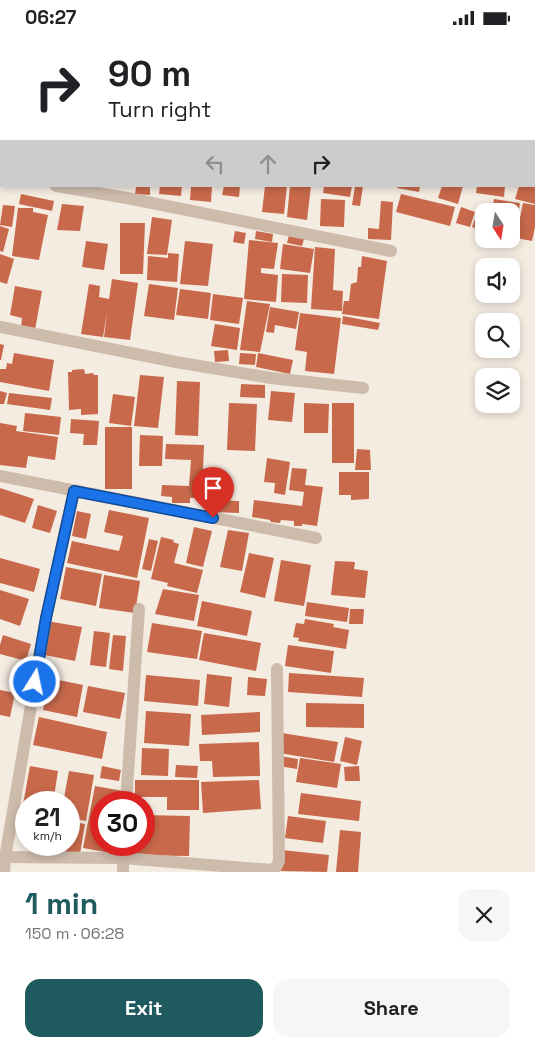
<!DOCTYPE html>
<meta charset="utf-8">
<style>
body{margin:0;font-family:"Space Grotesk",sans-serif;background:#f6f6f6;color:#202124;height:100vh;display:flex;flex-direction:column;font-size:19px;white-space:nowrap}
*{box-sizing:border-box;margin:0}
p{font-size:16px;color:#757577}
.icon{flex:none;width:28px;height:28px;fill:none;stroke:currentColor;stroke-width:2;stroke-linecap:round;stroke-linejoin:round}
.map{position:relative;height:837px;overflow:hidden}
.drawer{display:flex;flex-direction:column;background:#fff;flex:1}
.drawer>*{flex:none}
.hud{position:absolute;left:0px;top:0px;width:535px;height:152px;box-shadow:0 2px 8px #0003;background:#fff;color:#202124;overflow:hidden}
.needle{width:32px;rotate:168deg}
.fabs{position:absolute;left:475px;top:168px;display:grid;gap:10px}
.fabs a{display:grid;place-items:center;width:45px;height:45px;border-radius:10px;background:#fff;box-shadow:0 2px 8px #0003;font-size:25px}
.speed{position:absolute;left:15px;top:756px;display:flex;gap:10px;font-size:25px;font-weight:700;text-align:center}
.speed>*{display:grid;place-content:center;width:65px;height:65px;border-radius:50%;background:#fff;box-shadow:0 2px 8px #0003;line-height:1}
.speed small{font-size:12px;font-weight:400}
.speed .limit{border:8px solid #d22;background:#fff;color:#111}
.pin{position:absolute;display:grid;place-items:center;width:42px;height:42px;color:#fff;margin:-51px -21px;border-radius:50% 50% 50% 0;rotate:-45deg;box-shadow:0 0 5px #0007}
.pin .icon{rotate:45deg}
.me{position:absolute;width:55px;margin:-28px;rotate:10deg;stroke-linejoin:round;filter:drop-shadow(0 0 4px #0008)}
.turn{display:flex;align-items:center;gap:18px;height:105px;padding:0 25px;font-size:22px}
.turn .icon{width:65px;height:65px;stroke-width:2.5}
.turn b{display:block;font-size:35px;line-height:42px}
.lanes{display:flex;align-items:center;height:48px;padding:0 25px;background:#0003;justify-content:center;gap:25px;direction:ltr}
.lanes .off{opacity:.35}
.round{display:grid;place-items:center;flex:none;width:52px;height:52px;border-radius:15px;background:#f6f6f6}
.overview{display:flex;align-items:center;justify-content:space-between;height:85px;padding:0 25px}
h1{font-size:30px;font-weight:600;line-height:38px;color:#1f5a5e}
.action{display:flex;gap:10px;margin-top:auto;padding:10px 25px}
.action a{flex:1;height:58px;border-radius:15px;background:#1f5a5e;color:#fff;font-size:20px;font-weight:600;line-height:58px;text-align:center}
.action a+a{background:#f6f6f6;color:#202124}
.status{display:flex;justify-content:space-between;align-items:center;height:35px;padding:0 25px;background:#fff;direction:ltr}
.status svg{height:14px;fill:currentColor}
.map>svg:first-child{display:block}
.building{fill:#c8694b}
.lines{fill:none;stroke-linecap:round;stroke-linejoin:round}
.minor{stroke:#cdbbac;stroke-width:12}
.route-casing{stroke:#114b97;stroke-width:12}
.route{stroke:#1a73e8;stroke-width:9}
</style>
<div class="status"><b>06:27</b><svg viewBox="0 0 49 12"><path d="M0 12V9h3v3zM5 12V6h3v6zM10 12V3h3v9zM15 12V0h3v12zM26 1h20v11H26zM47 4h2v5h-2z"/></svg></div>
<div class="map">
<svg width="535" height="837" viewBox="0 0 535 837">
<rect width="100%" height="100%" fill="#f4ebe1"/>
<!-- building -->
<g class="building">
<polygon points="160,151 182,151 181,161 159,159"/>
<polygon points="191,151 212,151 211,167 190,165"/>
<polygon points="224,151 240,151 239,162 222,160"/>
<polygon points="265,151 287,151 284,179 262,177"/>
<polygon points="290,151 311,151 307,185 287,182"/>
<polygon points="324,151 352,151 350,162 323,158"/>
<polygon points="355,151 363,151 360,171 352,170"/>
<polygon points="398,151 420,151 419,157 397,153"/>
<polygon points="442,151 463,151 458,169 438,163"/>
<polygon points="477,151 505,151 504,162 476,158"/>
<polygon points="519,151 535,151 535,169 515,164"/>
<polygon points="136,152 150,152 150,160 135,159"/>
<polygon points="21,159 54,166 52,176 19,169"/>
<polygon points="401,159 455,172 450,191 396,177"/>
<polygon points="321,164 345,165 344,192 320,191"/>
<polygon points="494,164 520,168 518,180 511,179 511,176 492,176"/>
<polygon points="381,166 393,167 391,205 368,204 368,193 379,194"/>
<polygon points="523,168 535,170 535,192 532,206 516,203"/>
<polygon points="62,169 84,171 80,196 57,195"/>
<polygon points="3,170 15,171 12,192 0,190"/>
<polygon points="461,172 475,177 470,192 456,188"/>
<polygon points="18,173 33,173 33,177 48,180 39,225 12,221"/>
<polygon points="478,175 484,178 484,196 472,192"/>
<polygon points="152,182 172,185 167,220 147,219"/>
<polygon points="120,188 145,188 143,239 120,239"/>
<polygon points="0,191 9,194 3,217 0,216"/>
<polygon points="235,196 246,198 244,209 233,207"/>
<polygon points="256,196 273,199 272,207 255,204"/>
<polygon points="289,200 304,204 302,211 287,208"/>
<polygon points="249,205 278,208 274,234 261,233 261,238 278,240 276,267 244,264"/>
<polygon points="86,206 108,209 104,235 82,232"/>
<polygon points="185,206 213,209 208,251 180,249"/>
<polygon points="283,209 314,214 310,238 280,234"/>
<polygon points="315,212 335,214 333,255 343,256 342,276 311,274"/>
<polygon points="168,218 179,219 177,247 147,245 148,221 168,223"/>
<polygon points="0,219 14,224 7,249 0,247"/>
<polygon points="362,221 387,226 379,284 342,279 344,266 349,266 351,249 357,247 358,232 361,232"/>
<polygon points="282,239 308,240 307,268 281,267"/>
<polygon points="112,244 138,248 130,305 104,302 107,277 103,302 81,299 89,249 100,251 99,262 109,264"/>
<polygon points="149,249 178,253 174,285 144,281"/>
<polygon points="15,251 42,256 35,295 21,292 22,283 10,280"/>
<polygon points="180,254 211,258 208,284 176,280"/>
<polygon points="213,259 243,263 239,289 210,285"/>
<polygon points="247,266 270,269 260,317 240,315"/>
<polygon points="270,272 299,277 296,294 275,290 274,298 266,297"/>
<polygon points="300,278 341,283 334,339 305,336 307,317 295,315"/>
<polygon points="343,281 380,288 378,295 342,289"/>
<polygon points="215,289 240,293 237,315 211,311"/>
<polygon points="0,309 4,310 1,325 0,325"/>
<polygon points="228,315 229,326 215,327 214,316"/>
<polygon points="14,318 54,325 49,356 0,347 0,334 6,334 7,328 12,329"/>
<polygon points="240,318 256,319 255,330 239,329"/>
<polygon points="258,318 293,325 290,339 256,332"/>
<polygon points="84,334 85,339 93,338 94,340 98,340 98,379 81,380 81,374 69,375 68,337 72,337 72,335"/>
<polygon points="140,340 164,342 158,393 134,391"/>
<polygon points="177,346 200,347 198,401 175,400"/>
<polygon points="241,349 265,350 265,363 240,362"/>
<polygon points="0,356 7,358 4,369 0,369"/>
<polygon points="271,356 295,358 292,387 268,385"/>
<polygon points="9,358 52,363 50,375 7,369"/>
<polygon points="113,359 135,362 131,391 109,388"/>
<polygon points="229,368 257,369 255,416 227,415"/>
<polygon points="304,368 329,369 328,398 304,398"/>
<rect x="332" y="368" width="22" height="60"/>
<polygon points="25,378 61,382 59,400 23,396"/>
<polygon points="71,384 99,386 97,410 83,410 84,399 70,398"/>
<polygon points="0,388 17,391 16,396 58,402 55,425 28,421 26,433 0,430"/>
<rect x="105" y="392" width="27" height="62"/>
<polygon points="140,400 163,401 162,431 139,431"/>
<polygon points="166,409 204,410 202,463 190,463 190,468 172,468 172,462 161,461 162,450 189,451 191,425 165,424"/>
<polygon points="357,414 370,415 371,435 355,435"/>
<polygon points="267,423 290,427 285,460 274,458 275,448 264,447"/>
<polygon points="292,433 307,434 305,450 323,452 317,491 302,489 302,491 294,491 294,486 281,485 280,488 271,487 270,485 252,482 254,465 302,471 304,457 289,455"/>
<polygon points="339,437 369,437 369,464 351,465 351,460 339,460"/>
<polygon points="0,453 34,464 25,488 0,480"/>
<polygon points="211,465 239,466 239,478 211,477"/>
<polygon points="38,470 57,476 50,498 32,493"/>
<polygon points="109,475 149,483 137,543 67,528 72,506 119,516 123,501 104,497"/>
<polygon points="77,476 91,479 86,504 72,501"/>
<polygon points="194,492 212,496 203,532 186,528"/>
<polygon points="228,495 249,498 242,536 220,532"/>
<polygon points="161,502 174,505 173,507 179,509 174,528 203,535 197,558 167,551 168,548 151,544"/>
<polygon points="149,504 158,506 151,536 142,534"/>
<polygon points="249,518 274,523 265,563 240,557"/>
<polygon points="0,523 40,534 34,557 0,548"/>
<polygon points="281,525 311,530 304,571 274,566"/>
<polygon points="335,526 355,527 354,534 368,536 365,563 331,560"/>
<polygon points="66,532 102,539 96,571 60,564"/>
<polygon points="104,540 140,546 135,578 99,573"/>
<polygon points="163,554 199,560 194,586 155,579"/>
<polygon points="0,555 29,564 20,591 0,584"/>
<polygon points="202,566 252,576 247,601 197,591"/>
<polygon points="307,567 349,573 347,587 305,581"/>
<polygon points="350,574 364,574 363,589 349,589"/>
<polygon points="305,584 334,589 333,592 349,595 346,614 298,606 299,603 293,602 296,588 304,589"/>
<polygon points="47,586 82,592 75,626 40,619"/>
<polygon points="152,588 202,596 197,624 147,617"/>
<polygon points="94,596 110,598 106,632 90,630"/>
<polygon points="204,598 261,608 256,636 199,625"/>
<polygon points="3,600 31,609 26,626 0,619 0,610"/>
<polygon points="113,600 126,601 123,636 109,634"/>
<polygon points="288,610 334,616 331,638 285,631"/>
<polygon points="13,636 26,638 24,655 10,653"/>
<polygon points="289,638 364,643 362,662 288,657"/>
<polygon points="207,639 232,642 229,672 204,669"/>
<polygon points="146,640 200,645 198,671 144,666"/>
<polygon points="248,642 267,644 265,661 247,660"/>
<polygon points="49,643 83,650 77,682 43,675"/>
<polygon points="88,651 125,658 120,684 83,677"/>
<polygon points="0,655 15,658 10,682 0,680"/>
<polygon points="306,668 364,669 364,693 306,692"/>
<polygon points="146,676 191,679 189,711 144,708"/>
<polygon points="260,677 260,697 202,700 201,680"/>
<polygon points="39,682 107,697 102,724 33,710"/>
<polygon points="282,698 338,707 334,727 279,718"/>
<polygon points="345,702 362,706 357,730 340,726"/>
<polygon points="259,707 260,741 213,742 212,726 200,726 199,709"/>
<polygon points="142,713 169,714 168,741 141,740"/>
<polygon points="280,721 298,724 297,734 279,731"/>
<polygon points="300,723 341,729 337,753 296,747"/>
<polygon points="176,730 198,731 197,743 175,742"/>
<polygon points="30,731 58,736 53,768 26,768 26,798 18,797"/>
<polygon points="102,731 121,735 119,746 100,743"/>
<polygon points="359,731 360,746 345,746 344,732"/>
<polygon points="69,736 94,740 86,786 69,783 69,768 63,768"/>
<polygon points="135,745 199,745 199,775 167,775 167,762 135,762"/>
<polygon points="259,745 261,774 203,778 201,747"/>
<polygon points="95,751 123,756 121,768 101,768 101,810 113,810 111,818 83,813"/>
<polygon points="301,758 361,766 359,786 298,779"/>
<polygon points="144,780 190,781 189,821 127,820 127,810 144,810"/>
<polygon points="288,781 326,786 323,808 285,803"/>
<polygon points="69,786 85,789 80,819 55,815 56,810 69,810"/>
<polygon points="340,795 361,797 358,837 336,837"/>
<polygon points="282,815 329,820 327,837 280,836"/>
</g>
<g class="lines">
<!-- minor -->
<g class="minor">
<polyline points="30,0 32,1"/>
<polyline points="96,0 101,1"/>
<polyline points="44,1 45,0"/>
<polyline points="0,79 1,77"/>
<polyline points="534,90 535,90"/>
<polyline points="0,142 1,142"/>
<polyline points="56,151 127,163 391,216"/>
<polyline points="0,292 176,327 271,343 363,353"/>
<polyline points="0,441 316,503"/>
<polyline points="126,768 139,574"/>
<polyline points="0,822 122,823 272,835 276,832 279,826 277,634"/>
<polyline points="4,837 5,823 46,583 74,456"/>
<polyline points="123,837 123,810"/>
</g>
</g>
<g class="lines">
<defs>
<polyline id="route" points="35,647 46,583 74,456 213,483"/>
</defs>
<!-- route casing -->
<use href="#route" class="route-casing"/>
<!-- route -->
<use href="#route" class="route"/>
</g>
</svg>
<div class="fabs">
<a><svg class="needle" viewBox="-14 -14 28 28"><path d="M0-13l5 13h-10z" fill="#e53935"/><path d="M0 13l5-13h-10z" fill="#757577"/></svg></a>
<a><svg class="icon" aria-label="sound" viewBox="0 0 24 24"><path d="M4 9h4l5-4v14l-5-4H4zM17 9q2 3 0 6"/></svg></a>
<a><svg class="icon" aria-label="search" viewBox="0 0 24 24"><circle cx="10" cy="10" r="6"/><path d="M15 15l6 6"/></svg></a>
<a><svg class="icon" aria-label="layers" viewBox="0 0 24 24"><path d="M12 4l9 5-9 5-9-5zM3 14l9 5 9-5"/></svg></a>
</div>
<div class="speed"><div>21<small>km/h</small></div><div class="limit">30</div></div>
<div class="pin" style="left:213px;top:483px;background:#d93025"><svg class="icon" aria-label="arrive" viewBox="0 0 24 24"><path d="M6 21V4h12l-3 4 3 4H6"/></svg></div>
<svg class="me" style="left:35px;top:647px" viewBox="-20 -20 40 40"><circle r="17" fill="#1a73e8" stroke="#fff" stroke-width="3"/><path d="M0-11L8 9 0 5-8 9z" fill="#fff"/></svg>
<div class="hud">
<div class="turn"><svg class="icon" aria-label="right" viewBox="0 0 24 24"><path d="M7 20v-9h11M14 6l5 5-5 5"/></svg><div><b>90 m</b>Turn right</div></div>
<div class="lanes"><svg class="icon off" aria-label="left" viewBox="0 0 24 24"><path d="M17 20v-9H6M10 6l-5 5 5 5"/></svg><svg class="icon off" aria-label="ahead" viewBox="0 0 24 24"><path d="M12 20V5M6 11l6-6 6 6"/></svg><svg class="icon" aria-label="right" viewBox="0 0 24 24"><path d="M7 20v-9h11M14 6l5 5-5 5"/></svg></div>
</div>
</div>
<section class="drawer">
<div class="overview"><div><h1>1 min</h1><p>150 m · 06:28</p></div><a class="round"><svg class="icon" aria-label="close" viewBox="0 0 24 24"><path d="M6 6l12 12M18 6L6 18"/></svg></a></div>
<div class="action"><a>Exit</a><a>Share</a></div>
</section>
